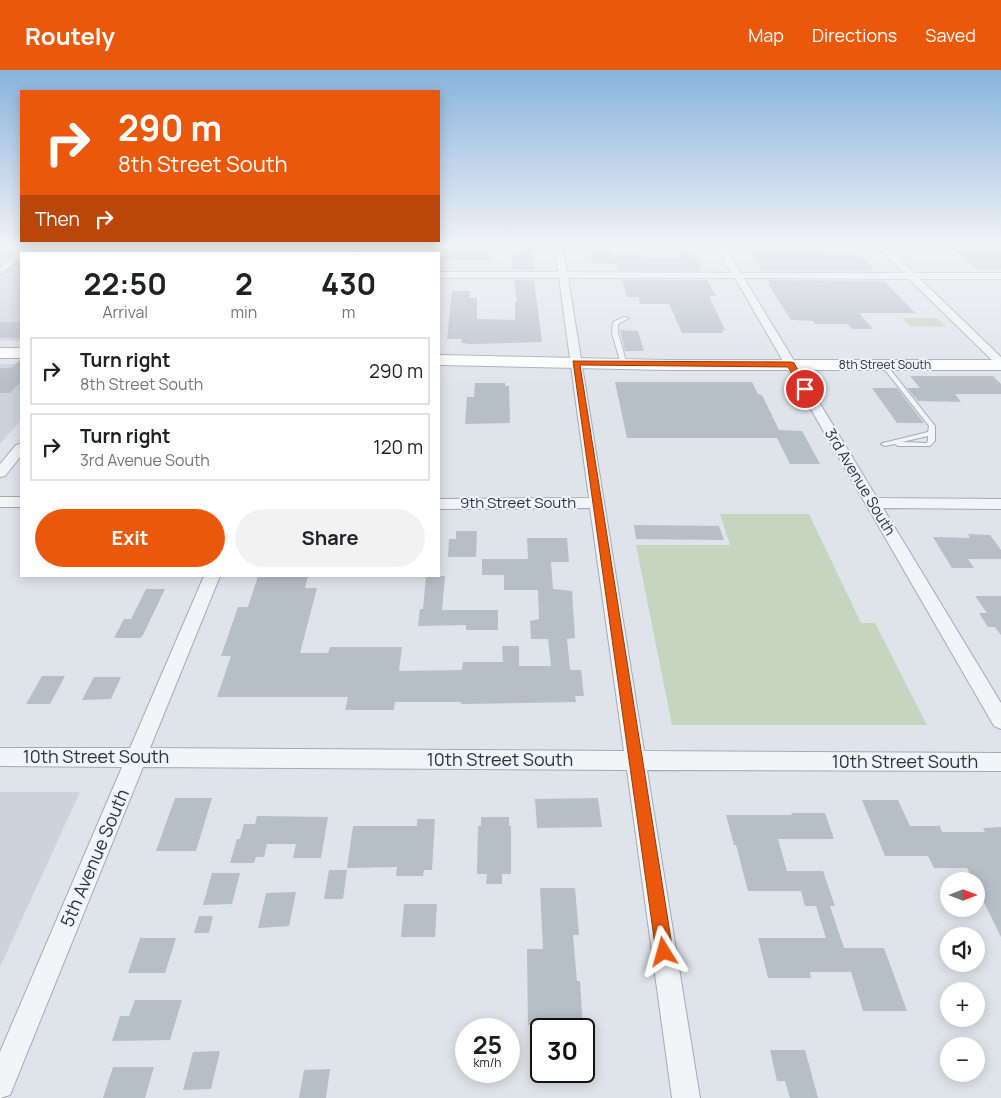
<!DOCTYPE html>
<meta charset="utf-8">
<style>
body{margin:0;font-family:Manrope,sans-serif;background:#f2f2f2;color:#202124;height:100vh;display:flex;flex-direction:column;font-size:19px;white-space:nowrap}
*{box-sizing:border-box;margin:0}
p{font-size:16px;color:#757577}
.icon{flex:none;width:28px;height:28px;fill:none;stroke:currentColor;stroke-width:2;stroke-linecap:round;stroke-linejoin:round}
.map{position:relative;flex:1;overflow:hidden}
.sheet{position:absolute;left:20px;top:182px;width:420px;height:325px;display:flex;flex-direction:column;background:#fff;border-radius:0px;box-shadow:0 2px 12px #0003}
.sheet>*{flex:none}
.top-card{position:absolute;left:20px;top:20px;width:420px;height:152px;border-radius:0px;box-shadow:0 2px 12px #0003;background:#ea580c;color:#fff;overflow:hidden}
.needle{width:32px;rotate:90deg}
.tools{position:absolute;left:940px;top:802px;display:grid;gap:10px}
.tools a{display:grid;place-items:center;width:45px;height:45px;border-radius:50%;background:#fff;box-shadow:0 2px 12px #0003;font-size:25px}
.speed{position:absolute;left:455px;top:948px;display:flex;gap:10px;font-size:25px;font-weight:700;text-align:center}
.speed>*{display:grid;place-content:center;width:65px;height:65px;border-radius:50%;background:#fff;box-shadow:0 2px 12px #0003;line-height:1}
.speed small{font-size:12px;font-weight:400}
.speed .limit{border:2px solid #111;border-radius:8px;background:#fff;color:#111}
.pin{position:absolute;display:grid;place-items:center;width:42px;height:42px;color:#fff;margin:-21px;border:2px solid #fff;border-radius:50%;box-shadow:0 1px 5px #0007}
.me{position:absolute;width:55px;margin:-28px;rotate:352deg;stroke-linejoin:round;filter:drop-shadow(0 0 4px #0008)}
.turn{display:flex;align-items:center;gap:18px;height:105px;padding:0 15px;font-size:22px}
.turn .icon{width:65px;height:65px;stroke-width:2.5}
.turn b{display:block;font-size:35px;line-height:42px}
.then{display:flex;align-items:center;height:48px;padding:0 15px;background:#0003;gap:10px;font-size:19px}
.eta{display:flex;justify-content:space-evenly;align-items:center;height:85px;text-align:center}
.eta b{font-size:30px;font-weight:700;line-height:35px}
.cta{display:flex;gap:10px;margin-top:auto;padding:10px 15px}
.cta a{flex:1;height:58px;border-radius:30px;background:#ea580c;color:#fff;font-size:20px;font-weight:700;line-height:58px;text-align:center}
.cta a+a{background:#f2f2f2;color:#202124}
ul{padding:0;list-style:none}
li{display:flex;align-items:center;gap:15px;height:68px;margin:0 10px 8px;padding:0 5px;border:2px solid #e0e0e0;border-radius:0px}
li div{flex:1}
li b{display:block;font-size:19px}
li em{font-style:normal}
header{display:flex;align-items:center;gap:30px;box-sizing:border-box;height:70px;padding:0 25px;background:#ea580c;color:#fff}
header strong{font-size:24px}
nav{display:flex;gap:28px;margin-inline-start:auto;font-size:18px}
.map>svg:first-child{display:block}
.built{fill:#cdd3dc}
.green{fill:#c6d5bf}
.building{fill:#b6bec8}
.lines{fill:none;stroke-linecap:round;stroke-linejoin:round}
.service-casing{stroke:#a4abb5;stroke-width:2}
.minor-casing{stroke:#a4abb5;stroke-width:2}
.primary-casing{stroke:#9da9b7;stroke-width:2}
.service{fill:#f2f5f8;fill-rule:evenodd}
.minor{fill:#f2f5f8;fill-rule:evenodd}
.primary{fill:#fff;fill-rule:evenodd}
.route{fill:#ea580c;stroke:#983908}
.labels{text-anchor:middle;stroke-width:4;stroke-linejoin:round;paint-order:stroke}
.far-street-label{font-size:12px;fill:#263343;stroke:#eff3f7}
.street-label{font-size:15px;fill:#263343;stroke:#eff3f7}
.near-street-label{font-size:18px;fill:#263343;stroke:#eff3f7}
</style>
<header>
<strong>Routely</strong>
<nav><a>Map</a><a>Directions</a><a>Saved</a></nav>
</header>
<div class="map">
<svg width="1001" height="1028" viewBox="0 0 1001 1028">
<rect width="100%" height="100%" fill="#dfe4ea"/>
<!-- built -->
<g class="built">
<polygon points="0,174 166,174 157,184 21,184 21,271 0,271"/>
<polygon points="0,294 21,294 21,350 0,374"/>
<polygon points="0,722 80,722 0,897"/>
</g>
<!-- green -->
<g class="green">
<polygon points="902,248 937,248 946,257 910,256"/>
<polygon points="720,444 809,444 861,553 875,553 927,655 672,655 636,475 730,475"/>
</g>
<!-- building -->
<g class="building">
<polygon points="449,174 490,174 489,191 441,191 443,176 449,176"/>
<polygon points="518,174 532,174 534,200 513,200 511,184 519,184"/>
<polygon points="745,174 820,174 830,185 860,185 875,201 762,201"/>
<polygon points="588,179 611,179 616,194 592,194"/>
<polygon points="953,179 1001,179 1001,199 976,199"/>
<polygon points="676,181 692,181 703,201 619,200 615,185 641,185 642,188 679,188"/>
<polygon points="514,210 534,210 542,272 471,274 461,273 462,269 447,269 452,221 470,221 469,228 477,228 477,249 515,250 515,232 517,232"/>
<polygon points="622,210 707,210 716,226 709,226 725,260 722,260 723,263 682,263 669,234 640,234 639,227 627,227"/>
<polygon points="768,210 884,211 915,243 859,243 873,259 852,259 848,254 815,254 813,251 791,250 768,214 770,214"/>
<rect x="0" y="252" width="21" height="16"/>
<polygon points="620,260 638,261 644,281 625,281"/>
<polygon points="20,290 21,290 21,311 10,323 0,323 0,298 11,298"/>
<polygon points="910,306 993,306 1001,314 1001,324 955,324 961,332 918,331 907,318 920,318"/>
<polygon points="615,312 752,312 758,324 762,325 779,360 802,361 820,394 790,394 777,368 627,368"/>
<polygon points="475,313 505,313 505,316 509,316 510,353 465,354 467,327 474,327"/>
<polygon points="872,318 897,318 924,353 897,353"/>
<polygon points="634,455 719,456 724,470 636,469"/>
<polygon points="456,461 477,461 476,487 448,487 449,469 456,469"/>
<polygon points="968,464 990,465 1001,480 1001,489 968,489 974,498 952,498 933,467 970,468"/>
<polygon points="527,468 567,468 569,492 551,492 553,519 572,521 575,568 567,569 570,600 581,600 584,626 575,626 576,632 461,634 461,632 395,632 394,640 345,640 348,627 217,627 231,586 221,586 238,537 248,537 258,506 308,506 305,518 317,518 300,583 328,583 330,577 402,577 399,601 462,600 463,592 503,592 502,576 519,576 519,596 551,596 548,569 531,569 530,551 539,549 538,520 504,520 504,505 482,505 482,489 528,489"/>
<polygon points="426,506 445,506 442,540 498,540 498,560 466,560 466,555 418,556 420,539 423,539"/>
<polygon points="146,519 165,519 143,565 140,568 114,568 124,549 131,549"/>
<polygon points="975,526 1001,526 1001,565 995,557 988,557 979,543 987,543"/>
<polygon points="42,606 65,606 50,634 26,634"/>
<polygon points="94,607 121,607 111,629 82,630"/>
<polygon points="175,728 212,728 196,781 156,781"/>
<polygon points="598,728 602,757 537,758 535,729"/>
<polygon points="862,730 898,730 910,756 940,756 942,762 985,762 983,758 1001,757 1001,867 976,816 976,811 974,811 967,798 934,798 928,786 885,786"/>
<polygon points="791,743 825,743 834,769 778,769 787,801 823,801 835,836 830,836 844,878 884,878 907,941 863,941 851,902 810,902 811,908 768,908 758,868 826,868 816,836 805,836 801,821 748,821 736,775 734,775 726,745 792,745"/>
<polygon points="257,746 328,747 321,788 293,788 296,774 267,774 264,787 256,787 254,793 230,793 237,769 240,769 244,754 255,754"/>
<polygon points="481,747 509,747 509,756 511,756 511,804 502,804 502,814 486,814 487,804 477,804 478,756 481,756"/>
<polygon points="417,749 435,749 432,800 424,800 423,806 396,806 397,797 347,798 353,756 417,756"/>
<polygon points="329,800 347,800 343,829 324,829"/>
<polygon points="212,803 240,803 232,834 203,835"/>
<polygon points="540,818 575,818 579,865 573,865 577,911 580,911 583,959 543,959 543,955 528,955 527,879 543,879"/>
<polygon points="296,822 289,856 258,858 266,823"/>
<polygon points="404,834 437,834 435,867 401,867"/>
<polygon points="199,846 213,846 209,863 194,863"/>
<polygon points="140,868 176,868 165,903 128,903"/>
<polygon points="135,930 182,930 170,970 112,971 120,946 129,946"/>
<polygon points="770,980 805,980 818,1028 790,1028 785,1011 777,1011"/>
<polygon points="220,981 211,1019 183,1020 193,982"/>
<polygon points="113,997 154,997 145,1028 103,1028"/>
<polygon points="330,999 326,1028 299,1028 304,1000"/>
</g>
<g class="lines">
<defs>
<g id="service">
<polygon points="253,174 354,174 356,175 354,176 253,176 251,175"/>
<polygon points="624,247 629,248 618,254 618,263 627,294 624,296 621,294 612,263 613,252"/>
<path d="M 882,294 L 886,294 L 935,356 L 935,371 L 930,376 L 898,376 L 895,374 L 885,376 L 881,374 L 883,373 L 928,362 L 929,356 L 882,296 ZM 928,366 L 928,371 L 926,373 L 902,372 Z"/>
</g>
<g id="minor">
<polygon points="29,174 38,174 28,184 21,184 21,188 0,204 0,197"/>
<polygon points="350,174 358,174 354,184 346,184"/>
<polygon points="554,174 562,174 567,202 731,203 715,174 723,174 741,203 904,203 875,174 884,174 914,203 1001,203 1001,209 920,209 1001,287 1001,296 997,295 909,209 744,208 877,428 1001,429 1001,439 883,438 1001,633 1001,659 994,656 735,208 568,208 644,681 1001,683 1001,701 647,700 700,1028 672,1028 627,700 143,697 10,1025 0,1028 0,982 122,697 0,696 0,678 130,678 204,506 220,506 150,678 624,681 590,438 439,439 439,429 589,428 559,208 439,208 439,202 558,202"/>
<polygon points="21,374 21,386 5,406 0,407 0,394 16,375"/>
<rect x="0" y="427" width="21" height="10"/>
</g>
<g id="primary">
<rect x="0" y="278" width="21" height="10"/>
<polygon points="439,285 667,290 1001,290 1001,300 667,300 439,295"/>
</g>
</defs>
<!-- service casing -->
<use href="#service" class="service-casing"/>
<!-- minor casing -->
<use href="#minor" class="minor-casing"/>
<!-- primary casing -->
<use href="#primary" class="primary-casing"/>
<!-- service -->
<use href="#service" class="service"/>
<!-- minor -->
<use href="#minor" class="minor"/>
<!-- primary -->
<use href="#primary" class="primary"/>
</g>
<!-- sky -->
<linearGradient id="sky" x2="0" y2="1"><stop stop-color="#87b4dd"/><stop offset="0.55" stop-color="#f1f3f6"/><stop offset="1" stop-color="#f1f3f6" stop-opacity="0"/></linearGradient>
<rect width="1001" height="318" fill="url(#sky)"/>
<!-- route -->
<polygon class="route" points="573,291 791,292 794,293 809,319 802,321 788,297 580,295 673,882 671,888 664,890 658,888 656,882"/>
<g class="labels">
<!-- far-street labels -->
<g class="far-street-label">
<text x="885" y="299">8th Street South</text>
</g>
<!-- street labels -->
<g class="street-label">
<text transform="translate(860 412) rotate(59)" y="5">3rd Avenue South</text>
<text x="518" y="438">9th Street South</text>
</g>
<!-- near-street labels -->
<g class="near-street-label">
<text x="96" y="693">10th Street South</text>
<text x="500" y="696">10th Street South</text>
<text x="905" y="698">10th Street South</text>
<text transform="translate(95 788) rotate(-67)" y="6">5th Avenue South</text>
</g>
</g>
</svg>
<div class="tools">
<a><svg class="needle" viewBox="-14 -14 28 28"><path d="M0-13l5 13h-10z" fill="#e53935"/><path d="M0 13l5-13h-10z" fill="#757577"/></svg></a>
<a><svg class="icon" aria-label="sound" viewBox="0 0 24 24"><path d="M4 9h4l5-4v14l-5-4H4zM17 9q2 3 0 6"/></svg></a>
<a>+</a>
<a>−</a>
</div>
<div class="speed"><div>25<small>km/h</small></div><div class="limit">30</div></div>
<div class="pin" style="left:805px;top:319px;background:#d93025"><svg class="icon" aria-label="arrive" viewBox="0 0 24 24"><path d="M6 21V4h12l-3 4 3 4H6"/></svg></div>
<svg class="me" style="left:664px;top:882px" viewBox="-20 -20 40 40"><path d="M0-17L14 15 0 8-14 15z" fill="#ea580c" stroke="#fff" stroke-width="4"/></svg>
<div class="top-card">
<div class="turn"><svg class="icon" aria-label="right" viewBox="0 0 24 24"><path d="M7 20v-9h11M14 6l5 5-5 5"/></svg><div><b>290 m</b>8th Street South</div></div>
<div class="then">Then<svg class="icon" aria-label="right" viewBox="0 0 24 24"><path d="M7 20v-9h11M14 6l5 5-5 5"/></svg></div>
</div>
<section class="sheet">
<div class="eta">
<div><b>22:50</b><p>Arrival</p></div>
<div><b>2</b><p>min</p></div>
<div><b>430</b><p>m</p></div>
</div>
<ul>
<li><svg class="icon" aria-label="right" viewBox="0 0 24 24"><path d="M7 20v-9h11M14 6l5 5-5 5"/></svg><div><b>Turn right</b><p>8th Street South</p></div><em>290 m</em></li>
<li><svg class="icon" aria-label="right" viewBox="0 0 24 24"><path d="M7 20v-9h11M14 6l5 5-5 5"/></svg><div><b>Turn right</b><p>3rd Avenue South</p></div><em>120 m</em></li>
</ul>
<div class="cta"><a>Exit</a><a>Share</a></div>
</section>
</div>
